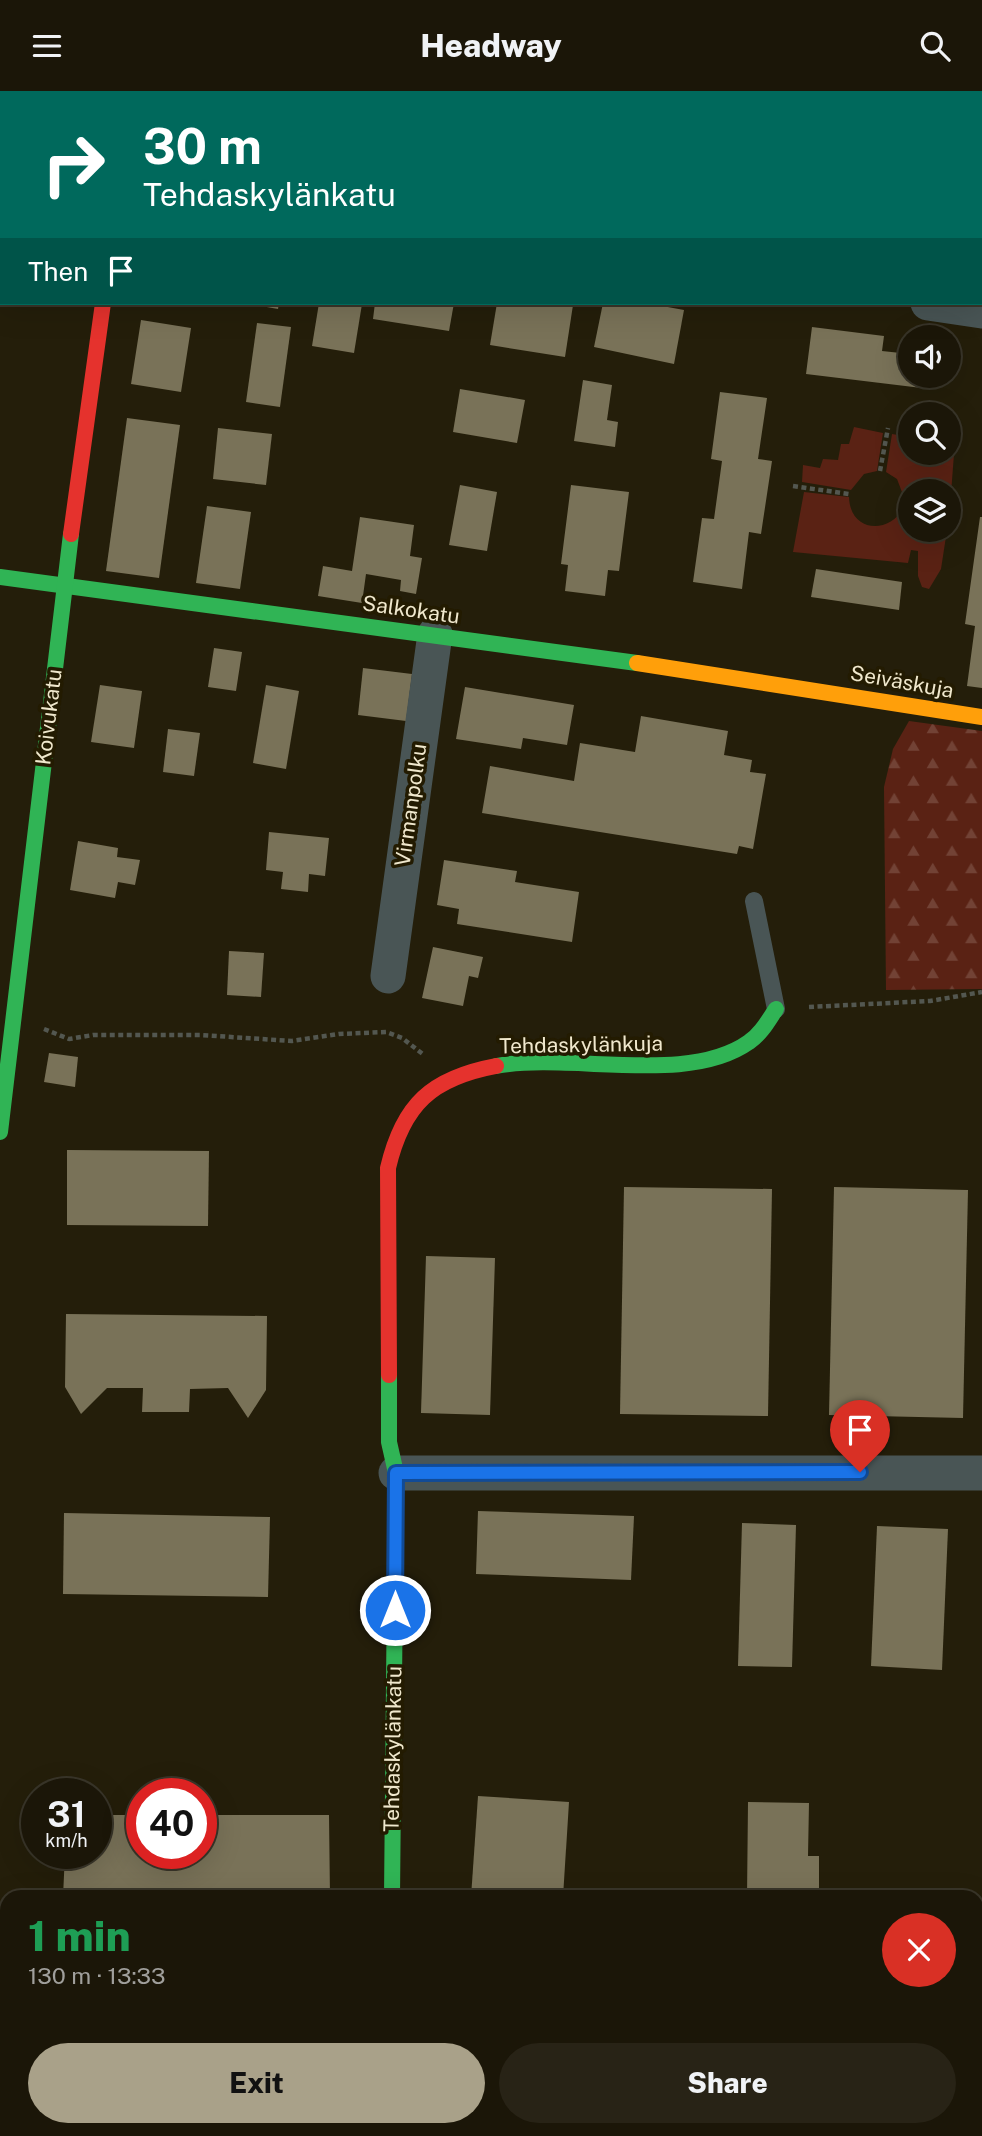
<!DOCTYPE html>
<meta charset="utf-8">
<style>
body{margin:0;font-family:"Public Sans",sans-serif;background:#282316;color:#f1f3f6;height:100vh;display:flex;flex-direction:column;font-size:26px;white-space:nowrap}
*{box-sizing:border-box;margin:0}
p{font-size:23px;color:#a09f9c}
.icon{flex:none;width:38px;height:38px;fill:none;stroke:currentColor;stroke-width:2;stroke-linecap:round;stroke-linejoin:round}
.map{position:relative;flex:1;overflow:hidden}
.side{position:absolute;left:0px;top:1799px;width:984px;height:247px;display:flex;flex-direction:column;background:#1b1608;border-radius:21px 21px 0 0;box-shadow:0 7px 28px #0002,0 0 0 2px #393529}
.side>*{flex:none}
.banner{position:absolute;left:0px;top:0px;width:984px;height:214px;box-shadow:0 7px 28px #0002,0 0 0 2px #393529;background:#00695c;color:#fff;overflow:hidden}
.controls{position:absolute;left:898px;top:234px;display:grid;gap:14px}
.controls a{display:grid;place-items:center;width:63px;height:63px;border-radius:50%;background:#1b1608;box-shadow:0 7px 28px #0002,0 0 0 2px #393529;font-size:35px}
.speed{position:absolute;left:21px;top:1687px;display:flex;gap:14px;font-size:35px;font-weight:700;text-align:center}
.speed>*{display:grid;place-content:center;width:91px;height:91px;border-radius:50%;background:#1b1608;box-shadow:0 7px 28px #0002,0 0 0 2px #393529;line-height:1}
.speed small{font-size:18px;font-weight:400}
.speed .limit{border:10px solid #d22;background:#fff;color:#111}
.pin{position:absolute;display:grid;place-items:center;width:60px;height:60px;color:#fff;margin:-72px -30px;border-radius:50% 50% 50% 0;rotate:-45deg;box-shadow:0 0 7px #0007}
.pin .icon{rotate:45deg}
.me{position:absolute;width:77px;margin:-38px;rotate:0deg;stroke-linejoin:round;filter:drop-shadow(0 0 5px #0008)}
.turn{display:flex;align-items:center;gap:24px;height:147px;padding:0 28px;font-size:32px}
.turn .icon{width:91px;height:91px;stroke-width:2.5}
.turn b{display:block;font-size:49px;line-height:60px}
.then{display:flex;align-items:center;height:66px;padding:0 28px;background:#0003;gap:14px;font-size:26px}
.round{display:grid;place-items:center;flex:none;width:74px;height:74px;border-radius:37px;background:#282316}
.head{display:flex;align-items:center;justify-content:space-between;height:119px;padding:0 28px}
h1{font-size:42px;font-weight:800;line-height:52px;color:#1e9e55}
.button{display:flex;gap:14px;margin-top:auto;padding:14px 28px}
.button a{flex:1;height:80px;border-radius:42px;background:#a9a189;color:#111;font-size:28px;font-weight:800;line-height:80px;text-align:center}
.button a+a{background:#282316;color:#f1f3f6}
header{display:flex;justify-content:space-between;align-items:center;height:91px;padding:0 28px;background:#1b1608;font-size:32px;font-weight:800}
.map>svg:first-child{display:block}
.grass{fill:#5a2214}
.forest{fill:url(#forest-firs)}
.building{fill:#797258}
.lines{fill:none;stroke-linecap:round;stroke-linejoin:round}
.path{stroke:#535750;stroke-width:4.5;stroke-dasharray:5 3.5;stroke-linecap:butt}
.lane{stroke:#495555;stroke-width:18}
.street{stroke:#495555;stroke-width:35}
.fast{stroke:#30b455;stroke-width:16}
.slow{stroke:#ff9f0a;stroke-width:16}
.jam{stroke:#e5322d;stroke-width:16}
.route-casing{stroke:#114b97;stroke-width:18}
.route{stroke:#1a73e8;stroke-width:12}
.labels{text-anchor:middle;stroke-width:7;stroke-linejoin:round;paint-order:stroke}
.street-label{font-size:21px;fill:#f0e8cd;stroke:#231b01}
</style>
<header><svg class="icon" aria-label="menu" viewBox="0 0 24 24"><path d="M4 6h16M4 12h16M4 18h16"/></svg>Headway<svg class="icon" aria-label="search" viewBox="0 0 24 24"><circle cx="10" cy="10" r="6"/><path d="M15 15l6 6"/></svg></header>
<div class="map">
<svg width="982" height="2045" viewBox="0 0 982 2045">
<defs>
<pattern id="forest-firs" width="22" height="20" patternUnits="userSpaceOnUse" patternTransform="scale(1.75)"><rect width="22" height="20" fill="#5a2214"/><path d="M5 1l3.5 6h-7zM16 11l3.5 6h-7z" fill="#724235"/></pattern>
</defs>
<rect width="100%" height="100%" fill="#241e0a"/>
<!-- grass -->
<g class="grass">
<polygon points="854,336 883,342 877,380 864,383 851,399 802,391 803,374 820,377 823,368 838,369 841,353 849,353"/>
<polygon points="892,343 910,346 910,362 948,362 950,357 954,363 950,416 948,401 910,401 910,409 905,409 897,388 886,381"/>
<path d="M 804,401 L 849,406 C 850,442 890,444 905,415 L 910,416 L 910,439 L 947,439 L 941,478 L 929,498 L 922,496 L 918,485 L 918,460 L 911,459 L 908,472 L 793,461 Z"/>
<polygon points="0,1924 7,1925 6,2045 0,2045"/>
</g>
<!-- forest -->
<polygon class="forest" points="909,630 982,640 982,898 886,899 884,696 893,658"/>
<!-- building -->
<g class="building">
<polygon points="244,212 279,212 278,218"/>
<polygon points="319,212 362,213 354,262 312,255"/>
<polygon points="375,212 454,212 449,240 373,228"/>
<polygon points="497,212 573,214 565,266 490,254"/>
<polygon points="603,212 646,212 684,219 674,273 594,256"/>
<polygon points="141,229 191,237 181,301 131,293"/>
<polygon points="257,232 291,236 280,316 246,311"/>
<polygon points="812,236 884,245 882,260 910,263 910,285 931,285 930,298 806,283"/>
<polygon points="583,289 612,294 607,329 618,331 615,356 574,350"/>
<polygon points="460,298 525,309 517,352 453,341"/>
<polygon points="720,301 767,307 758,368 772,370 761,443 749,441 742,498 693,491 702,427 714,428 722,370 711,368"/>
<polygon points="127,327 180,334 159,487 106,480"/>
<polygon points="218,337 272,343 266,394 213,388"/>
<polygon points="460,394 497,401 487,460 449,454"/>
<polygon points="571,394 629,401 619,480 608,479 605,505 565,500 568,474 561,473"/>
<polygon points="207,415 251,421 240,498 196,492"/>
<polygon points="360,426 414,434 410,465 422,467 416,503 400,500 401,489 366,483 362,512 318,505 323,475 352,480"/>
<polygon points="980,426 982,426 982,597 967,595 975,535 965,533"/>
<polygon points="816,478 902,491 899,519 811,506"/>
<polygon points="214,557 242,561 236,600 208,596"/>
<polygon points="363,577 412,583 406,630 358,624"/>
<polygon points="100,594 142,600 134,657 91,651"/>
<polygon points="266,594 299,600 286,678 253,672"/>
<polygon points="465,596 574,614 567,654 523,647 521,658 456,648"/>
<polygon points="641,625 728,640 724,664 752,669 750,681 766,683 753,758 739,755 737,763 482,722 490,675 574,690 580,652 635,661"/>
<polygon points="168,638 200,642 194,685 163,681"/>
<polygon points="269,741 329,747 325,785 309,783 308,801 281,798 283,781 266,779"/>
<polygon points="78,750 118,757 117,766 140,769 135,794 118,791 115,807 70,799"/>
<polygon points="444,769 517,780 515,791 579,801 572,851 457,833 459,818 437,814"/>
<polygon points="433,856 483,866 478,887 469,885 463,915 422,907"/>
<polygon points="229,860 264,862 261,906 227,904"/>
<polygon points="49,962 78,966 75,996 44,991"/>
<polygon points="67,1059 209,1060 208,1135 67,1134"/>
<polygon points="624,1096 772,1098 768,1325 620,1323"/>
<polygon points="834,1096 968,1099 963,1327 829,1324"/>
<polygon points="426,1165 495,1167 490,1324 421,1322"/>
<polygon points="66,1223 267,1225 266,1299 248,1327 228,1297 190,1298 189,1321 142,1321 143,1297 107,1297 81,1323 65,1296"/>
<polygon points="478,1420 634,1425 631,1489 476,1483"/>
<polygon points="64,1422 270,1426 268,1506 63,1503"/>
<polygon points="742,1432 796,1434 792,1576 738,1575"/>
<polygon points="877,1435 948,1438 942,1579 871,1575"/>
<polygon points="478,1705 569,1711 563,1806 471,1806"/>
<polygon points="748,1711 809,1712 808,1765 819,1765 819,1797 808,1797 808,1806 747,1806"/>
<polygon points="96,1724 142,1724 142,1762 201,1762 201,1724 329,1724 330,1806 63,1806 65,1762 96,1762"/>
<rect x="84" y="2039" width="218" height="6"/>
<polygon points="639,2039 706,2039 706,2045 638,2045"/>
<rect x="816" y="2039" width="136" height="6"/>
</g>
<g class="lines">
<!-- path -->
<g class="path">
<polyline points="880,380 888,337"/>
<polyline points="793,395 849,403"/>
<polyline points="809,916 930,910 982,901"/>
<polyline points="44,938 69,948 93,944 201,944 292,950 339,943 386,941 402,947 424,964"/>
<polyline points="0,1913 7,1915"/>
</g>
<!-- lane -->
<polyline class="lane" points="754,810 776,918"/>
<!-- street -->
<g class="street">
<polyline points="132,2 132,0"/>
<polyline points="0,74 2,74"/>
<polyline points="928,212 982,220"/>
<polyline points="388,885 435,543"/>
<polyline points="396,1382 982,1382"/>
<polyline points="976,1909 982,1909"/>
<polyline points="389,2045 389,2039"/>
</g>
<!-- fast -->
<g class="fast">
<polyline points="0,486 637,572"/>
<path d="M 496,975 C 572,961 687,995 749,951 C 761,943 768,930 776,918"/>
<polyline points="0,1041 71,443"/>
<polyline points="389,1284 389,1351 396,1382 392,1806"/>
</g>
<!-- slow -->
<polyline class="slow" points="637,572 982,626"/>
<!-- jam -->
<g class="jam">
<polyline points="71,443 103,212"/>
<path d="M 389,1284 L 388,1077 C 403,1013 432,987 496,975"/>
</g>
</g>
<g class="lines">
<defs>
<polyline id="route" points="395,1519 396,1382 860,1381"/>
</defs>
<!-- route casing -->
<use href="#route" class="route-casing"/>
<!-- route -->
<use href="#route" class="route"/>
</g>
<g class="labels">
<!-- street labels -->
<g class="street-label">
<text transform="translate(411 519) rotate(8)" y="7">Salkokatu</text>
<text transform="translate(902 591) rotate(10)" y="7">Seiväskuja</text>
<text transform="translate(49 626) rotate(-83)" y="7">Koivukatu</text>
<text transform="translate(411 714) rotate(-82)" y="7">Virmanpolku</text>
<text transform="translate(581 954) rotate(-1)" y="7">Tehdaskylänkuja</text>
<text transform="translate(393 1658) rotate(-89)" y="7">Tehdaskylänkatu</text>
</g>
</g>
</svg>
<div class="controls">
<a><svg class="icon" aria-label="sound" viewBox="0 0 24 24"><path d="M4 9h4l5-4v14l-5-4H4zM17 9q2 3 0 6"/></svg></a>
<a><svg class="icon" aria-label="search" viewBox="0 0 24 24"><circle cx="10" cy="10" r="6"/><path d="M15 15l6 6"/></svg></a>
<a><svg class="icon" aria-label="layers" viewBox="0 0 24 24"><path d="M12 4l9 5-9 5-9-5zM3 14l9 5 9-5"/></svg></a>
</div>
<div class="speed"><div>31<small>km/h</small></div><div class="limit">40</div></div>
<div class="pin" style="left:860px;top:1381px;background:#d93025"><svg class="icon" aria-label="arrive" viewBox="0 0 24 24"><path d="M6 21V4h12l-3 4 3 4H6"/></svg></div>
<svg class="me" style="left:395px;top:1519px" viewBox="-20 -20 40 40"><circle r="17" fill="#1a73e8" stroke="#fff" stroke-width="3"/><path d="M0-11L8 9 0 5-8 9z" fill="#fff"/></svg>
<div class="banner">
<div class="turn"><svg class="icon" aria-label="right" viewBox="0 0 24 24"><path d="M7 20v-9h11M14 6l5 5-5 5"/></svg><div><b>30 m</b>Tehdaskylänkatu</div></div>
<div class="then">Then<svg class="icon" aria-label="arrive" viewBox="0 0 24 24"><path d="M6 21V4h12l-3 4 3 4H6"/></svg></div>
</div>
<section class="side">
<div class="head"><div><h1>1 min</h1><p>130 m · 13:33</p></div><a class="round" style="background:#d93025;color:#fff"><svg class="icon" aria-label="close" viewBox="0 0 24 24"><path d="M6 6l12 12M18 6L6 18"/></svg></a></div>
<div class="button"><a>Exit</a><a>Share</a></div>
</section>
</div>
